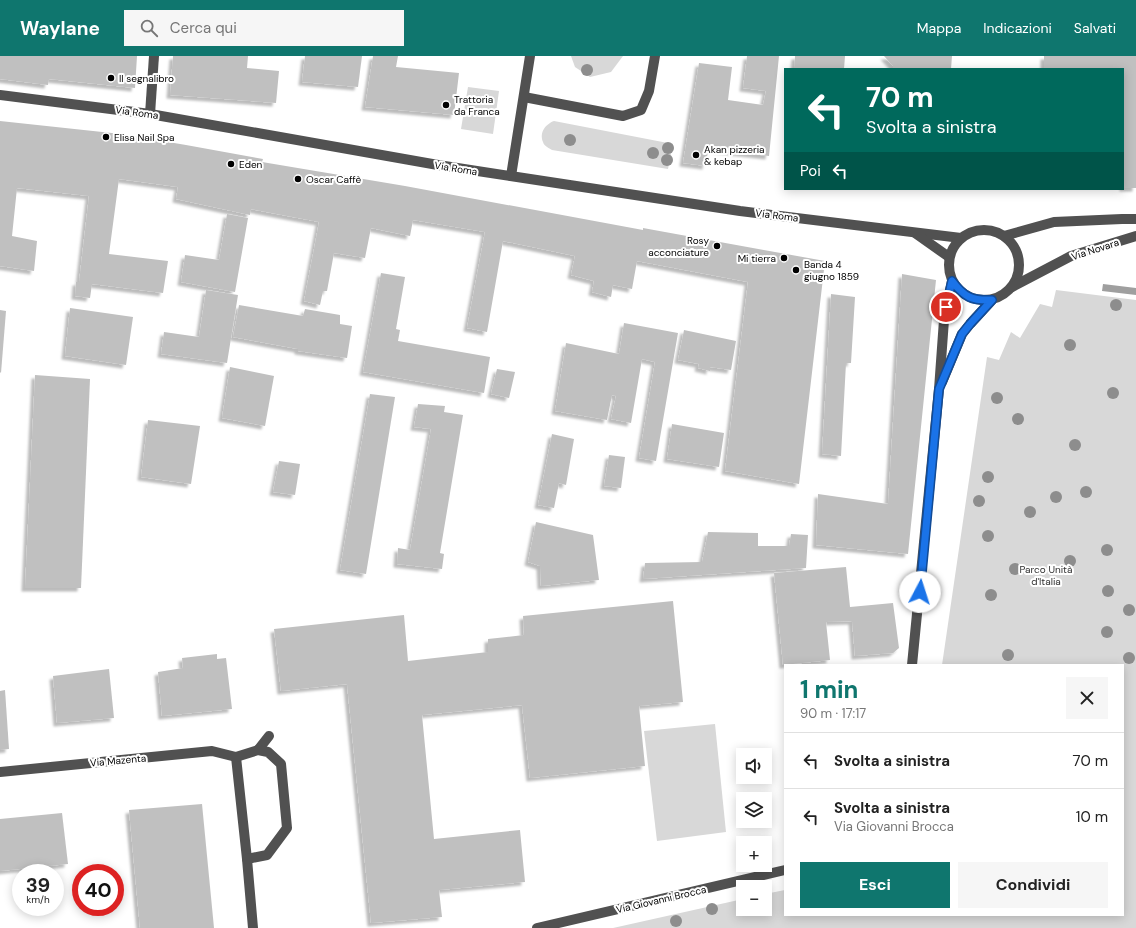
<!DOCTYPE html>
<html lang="it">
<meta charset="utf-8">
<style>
body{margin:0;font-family:"DM Sans",sans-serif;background:#f6f6f6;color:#222;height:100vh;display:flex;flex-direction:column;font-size:15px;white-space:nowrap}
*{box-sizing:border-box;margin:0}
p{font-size:13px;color:#767676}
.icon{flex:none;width:22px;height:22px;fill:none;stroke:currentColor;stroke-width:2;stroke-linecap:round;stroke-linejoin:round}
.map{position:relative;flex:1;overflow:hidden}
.side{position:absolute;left:784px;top:608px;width:340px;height:252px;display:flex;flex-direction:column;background:#fff;border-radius:0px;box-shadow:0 2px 10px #0003}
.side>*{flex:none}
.top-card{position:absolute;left:784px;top:12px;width:340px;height:122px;border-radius:0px;box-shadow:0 2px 10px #0003;background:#00695c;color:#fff;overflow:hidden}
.tools{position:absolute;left:736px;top:692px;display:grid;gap:8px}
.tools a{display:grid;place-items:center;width:36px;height:36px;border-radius:0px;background:#fff;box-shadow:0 2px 10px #0003;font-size:20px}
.speed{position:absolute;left:12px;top:808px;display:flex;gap:8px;font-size:20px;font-weight:700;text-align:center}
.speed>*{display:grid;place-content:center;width:52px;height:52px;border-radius:50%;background:#fff;box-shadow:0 2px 10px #0003;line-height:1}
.speed small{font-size:10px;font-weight:400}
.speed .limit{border:6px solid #d22;background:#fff;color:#111}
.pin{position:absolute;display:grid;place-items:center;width:34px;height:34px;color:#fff;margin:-17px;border:2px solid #fff;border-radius:50%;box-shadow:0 1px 4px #0007}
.me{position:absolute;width:44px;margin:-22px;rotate:5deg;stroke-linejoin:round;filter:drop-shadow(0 0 3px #0008)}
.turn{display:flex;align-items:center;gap:14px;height:84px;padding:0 16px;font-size:18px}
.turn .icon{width:52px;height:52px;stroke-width:2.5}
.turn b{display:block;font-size:28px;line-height:34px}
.then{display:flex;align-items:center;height:38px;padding:0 16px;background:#0003;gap:8px;font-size:15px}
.round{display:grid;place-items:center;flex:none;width:42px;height:42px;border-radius:0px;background:#f6f6f6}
.summary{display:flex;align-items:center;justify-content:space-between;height:68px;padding:0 16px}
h1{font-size:24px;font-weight:700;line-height:30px;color:#0f766e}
.primary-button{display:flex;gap:8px;margin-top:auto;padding:8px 16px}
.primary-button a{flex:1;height:46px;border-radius:0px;background:#0f766e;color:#fff;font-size:16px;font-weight:700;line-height:46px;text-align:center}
.primary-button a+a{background:#f6f6f6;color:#222}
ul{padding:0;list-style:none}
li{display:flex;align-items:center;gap:12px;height:56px;padding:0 16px;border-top:1px solid #e0e0e0}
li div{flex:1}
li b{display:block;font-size:15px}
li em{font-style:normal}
header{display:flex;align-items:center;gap:24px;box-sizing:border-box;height:56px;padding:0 20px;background:#0f766e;color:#fff}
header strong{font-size:19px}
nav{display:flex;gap:22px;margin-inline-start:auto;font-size:14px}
.search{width:280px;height:36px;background:#f6f6f6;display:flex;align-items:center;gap:10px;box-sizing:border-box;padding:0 14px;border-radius:0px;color:#767676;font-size:15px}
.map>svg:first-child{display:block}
.green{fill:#d8d8d8}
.water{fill:#9f9f9f}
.building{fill:#c0c0c0;filter:url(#shadow)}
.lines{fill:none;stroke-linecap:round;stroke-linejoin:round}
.minor{stroke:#515151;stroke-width:10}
.tree{fill:#8d8d8d}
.route-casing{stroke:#114b97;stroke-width:10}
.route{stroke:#1a73e8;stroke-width:7}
.poi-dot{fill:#000;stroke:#fff;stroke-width:1.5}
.labels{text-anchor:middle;stroke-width:4;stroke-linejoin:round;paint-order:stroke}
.poi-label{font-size:10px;fill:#000;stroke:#fff;text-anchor:start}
.street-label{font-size:10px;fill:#000;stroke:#fff}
.park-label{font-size:10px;fill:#2f2f2f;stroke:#fff}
</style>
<header>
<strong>Waylane</strong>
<div class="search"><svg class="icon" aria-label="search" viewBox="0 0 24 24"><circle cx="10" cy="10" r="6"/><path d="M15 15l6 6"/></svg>Cerca qui</div>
<nav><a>Mappa</a><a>Indicazioni</a><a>Salvati</a></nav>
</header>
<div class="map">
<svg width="1136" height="872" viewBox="0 0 1136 872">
<defs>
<filter id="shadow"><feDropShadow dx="-3.5" dy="3.5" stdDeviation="1" flood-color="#0004"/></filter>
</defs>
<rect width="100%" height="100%" fill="#fff"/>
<!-- green -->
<g class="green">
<polygon points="571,0 623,0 611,16 590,21 575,11"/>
<polygon points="468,31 499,35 493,78 461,73"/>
<path d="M 554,65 L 673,88 L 668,113 L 552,94 C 549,92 544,90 543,86 C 539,76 546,68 554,65 Z"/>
<polygon points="1056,234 1136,244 1136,872 613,872 743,843 743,853 765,853 765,838 785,834 785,859 1123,859 1123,609 942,609 987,301 999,304 1011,276 1020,282 1040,248 1052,251"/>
<polygon points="715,668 726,776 657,785 644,675"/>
</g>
<!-- water -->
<polygon class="water" points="1103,228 1136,232 1136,239 1102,235"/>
<!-- building -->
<g class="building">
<polygon points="0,0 137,0 135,32 49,23 48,29 0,23"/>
<polygon points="173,0 248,0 247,12 279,15 276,47 170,39"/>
<polygon points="305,0 362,0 358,31 302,26"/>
<polygon points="373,0 398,0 396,11 459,17 454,59 365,51"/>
<polygon points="747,0 779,0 769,100 708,93 706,110 683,107 699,7 732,11 728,44 763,49 766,35 743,32"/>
<polygon points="795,0 845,0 844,13 794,13"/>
<polygon points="884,0 952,0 951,13 893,13 893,10"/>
<polygon points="1044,0 1136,0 1136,132 1123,132 1123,13 1044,13"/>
<polygon points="0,65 121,78 186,89 263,103 262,106 405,130 643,174 643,172 825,205 799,428 725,415 748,226 637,205 632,233 613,229 611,241 592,236 594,225 571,219 575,200 503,185 487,276 467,272 485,176 413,164 410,180 371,172 365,202 334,197 327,235 323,235 320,249 304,245 314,193 319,166 251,153 250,159 176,143 178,131 119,123 109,198 168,205 163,237 92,228 90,242 75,240 76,226 79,226 89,140 17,132 12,180 37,185 34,215 0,210"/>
<polygon points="227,158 248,162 235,236 181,226 185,199 219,204"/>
<polygon points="381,217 405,221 396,273 400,274 398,285 490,301 484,337 363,316"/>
<polygon points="902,218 936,224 908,498 816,489 818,438 888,448"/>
<polygon points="206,234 238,239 227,307 161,298 164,276 199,281"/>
<polygon points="831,238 855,241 851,307 846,307 841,400 822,398"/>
<polygon points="239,249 303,260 305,253 340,259 340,268 352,270 347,302 298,295 298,293 233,281"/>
<polygon points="70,252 133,261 126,309 65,300"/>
<polygon points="0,254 6,255 1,317 0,316"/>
<polygon points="624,267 678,277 656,405 639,402 655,306 642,303 631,367 611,363 616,340 612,339 607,364 555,355 566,287 619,298"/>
<polygon points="684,274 736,285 731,314 710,311 710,315 698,312 699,308 678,304"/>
<polygon points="230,311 274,320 265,370 222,362"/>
<polygon points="497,313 515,316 509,342 491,338"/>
<polygon points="35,319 90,323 81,532 25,532"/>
<polygon points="370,338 395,341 366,518 340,514"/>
<polygon points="418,348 445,350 444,356 463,359 440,497 444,498 442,513 397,508 398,492 410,494 431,373 414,371"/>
<polygon points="148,364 200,370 191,428 141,421"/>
<polygon points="672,368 724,377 719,411 667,403"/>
<polygon points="552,378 574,383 566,429 559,427 554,452 538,449"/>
<polygon points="609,399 625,401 621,432 604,430"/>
<polygon points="279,405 300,408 295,439 273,436"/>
<polygon points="536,466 593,479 599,524 541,530 540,510 528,506"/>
<polygon points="708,476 758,477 758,490 789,490 791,478 808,479 806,512 643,523 645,507 702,506"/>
<polygon points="846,511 850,551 893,547 899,592 893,597 855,600 852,565 826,566 830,604 783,609 774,517"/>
<polygon points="673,545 683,646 639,650 645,710 530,722 522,649 422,659 434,783 520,774 525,826 439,834 442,861 371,867 347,628 281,635 274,573 404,559 408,605 488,596 488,583 524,579 523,560"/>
<polygon points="217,598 217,603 226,602 232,653 162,660 158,616 183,612 182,602"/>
<polygon points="109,613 114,662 57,667 53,620"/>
<polygon points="5,634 9,693 0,694 0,635"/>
<polygon points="202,748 214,872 140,872 129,754"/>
<polygon points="62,757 68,808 0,815 0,763"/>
</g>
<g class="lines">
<!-- minor -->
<g class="minor">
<polyline points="0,39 150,58 438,109 740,155 961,182"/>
<polyline points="524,41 623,60 641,54 649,35 655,0"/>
<polyline points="150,58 154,0"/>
<polyline points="511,120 530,0"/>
<circle cx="984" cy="209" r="35"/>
<polyline points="915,177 949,201"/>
<polyline points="1004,180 1054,166 1122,163 1136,163"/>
<polyline points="1012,231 1071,200 1136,180"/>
<polyline points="942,326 962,278 970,268 992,244"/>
<polyline points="912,609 939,333 944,264 952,225"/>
<polyline points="258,694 269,680"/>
<polyline points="236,701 247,803 253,872"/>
<polyline points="0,716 212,695 236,701 258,694 268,696 281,708 287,772 267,799 247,803"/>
<polyline points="537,872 785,814"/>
</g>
</g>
<!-- trees -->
<g class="tree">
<circle cx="587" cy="14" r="6"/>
<circle cx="570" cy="84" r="6"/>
<circle cx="668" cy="92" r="6"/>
<circle cx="653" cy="97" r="6"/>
<circle cx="667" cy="104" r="6"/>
<circle cx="1116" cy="249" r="6"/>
<circle cx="1070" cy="289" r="6"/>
<circle cx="1113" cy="337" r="6"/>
<circle cx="997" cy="342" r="6"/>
<circle cx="1018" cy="363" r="6"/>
<circle cx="1075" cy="389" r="6"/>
<circle cx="988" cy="421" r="6"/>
<circle cx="1086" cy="436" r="6"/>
<circle cx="1056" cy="441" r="6"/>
<circle cx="979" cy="445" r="6"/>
<circle cx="1030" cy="456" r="6"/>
<circle cx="988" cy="480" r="6"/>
<circle cx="1107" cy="494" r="6"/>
<circle cx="1070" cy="505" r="6"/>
<circle cx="1015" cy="513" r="6"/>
<circle cx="1108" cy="535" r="6"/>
<circle cx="991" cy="539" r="6"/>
<circle cx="1129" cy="554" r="6"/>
<circle cx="1107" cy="576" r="6"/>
<circle cx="1008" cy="599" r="6"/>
<circle cx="1129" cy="602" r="6"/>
<circle cx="712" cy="853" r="6"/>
<circle cx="676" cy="865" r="6"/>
</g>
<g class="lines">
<defs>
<path id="route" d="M 920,536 L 939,333 L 962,278 L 970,268 L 992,244 C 972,245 964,241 952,225 L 946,251"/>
</defs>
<!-- route casing -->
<use href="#route" class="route-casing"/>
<!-- route -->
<use href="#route" class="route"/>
</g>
<!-- markers -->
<g class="poi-dot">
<circle cx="111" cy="22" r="4"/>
<circle cx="446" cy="49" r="4"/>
<circle cx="106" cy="81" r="4"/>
<circle cx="696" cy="99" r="4"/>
<circle cx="231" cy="108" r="4"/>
<circle cx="298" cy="123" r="4"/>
<circle cx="717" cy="190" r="4"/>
<circle cx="784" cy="202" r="4"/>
<circle cx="796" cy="214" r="4"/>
</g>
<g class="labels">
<!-- poi labels -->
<g class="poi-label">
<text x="119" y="26">Il segnalibro</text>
<text x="454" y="47">Trattoria<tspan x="454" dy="12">da Franca</tspan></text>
<text x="114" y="85">Elisa Nail Spa</text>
<text x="704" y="97">Akan pizzeria<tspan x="704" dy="12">&amp; kebap</tspan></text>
<text x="239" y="112">Eden</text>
<text x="306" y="127">Oscar Caffè</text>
<text x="709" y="188" text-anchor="end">Rosy<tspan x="709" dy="12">acconciature</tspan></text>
<text x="776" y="206" text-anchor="end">Mi tierra</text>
<text x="804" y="212">Banda 4<tspan x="804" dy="12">giugno 1859</tspan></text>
</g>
<!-- street labels -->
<g class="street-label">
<text transform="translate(137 56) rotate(8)" y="4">Via Roma</text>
<text transform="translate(456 112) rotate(9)" y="4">Via Roma</text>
<text transform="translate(777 159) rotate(7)" y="4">Via Roma</text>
<text transform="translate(1095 193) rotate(-18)" y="4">Via Novara</text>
<text transform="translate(118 704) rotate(-5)" y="4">Via Mazenta</text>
<text transform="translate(661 843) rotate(-13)" y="4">Via Giovanni Brocca</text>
</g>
<!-- park labels -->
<g class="park-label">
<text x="1046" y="517">Parco Unità<tspan x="1046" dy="12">d'Italia</tspan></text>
</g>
</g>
</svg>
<div class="tools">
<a><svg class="icon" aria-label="sound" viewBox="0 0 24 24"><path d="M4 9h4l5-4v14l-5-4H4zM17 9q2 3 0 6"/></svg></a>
<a><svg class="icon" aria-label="layers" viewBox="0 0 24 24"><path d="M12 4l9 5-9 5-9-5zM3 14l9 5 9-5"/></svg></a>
<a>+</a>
<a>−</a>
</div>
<div class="speed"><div>39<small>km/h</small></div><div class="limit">40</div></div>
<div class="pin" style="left:946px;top:251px;background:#d93025"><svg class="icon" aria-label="arrive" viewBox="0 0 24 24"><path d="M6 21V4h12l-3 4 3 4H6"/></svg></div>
<svg class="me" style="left:920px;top:536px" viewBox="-20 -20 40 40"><circle r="19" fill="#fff"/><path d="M0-13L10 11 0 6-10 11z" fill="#1a73e8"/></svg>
<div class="top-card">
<div class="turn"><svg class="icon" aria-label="left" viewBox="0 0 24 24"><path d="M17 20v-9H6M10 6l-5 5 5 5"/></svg><div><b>70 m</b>Svolta a sinistra</div></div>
<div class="then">Poi<svg class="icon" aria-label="left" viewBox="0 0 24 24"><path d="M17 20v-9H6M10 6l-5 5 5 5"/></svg></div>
</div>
<section class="side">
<div class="summary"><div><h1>1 min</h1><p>90 m · 17:17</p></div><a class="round"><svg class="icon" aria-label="close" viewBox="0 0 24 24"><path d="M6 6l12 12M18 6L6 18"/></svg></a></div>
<ul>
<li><svg class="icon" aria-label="left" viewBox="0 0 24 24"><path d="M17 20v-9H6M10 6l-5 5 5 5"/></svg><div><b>Svolta a sinistra</b></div><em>70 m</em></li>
<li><svg class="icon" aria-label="left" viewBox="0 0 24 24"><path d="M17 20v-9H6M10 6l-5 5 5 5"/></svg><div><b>Svolta a sinistra</b><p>Via Giovanni Brocca</p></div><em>10 m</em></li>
</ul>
<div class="primary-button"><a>Esci</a><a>Condividi</a></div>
</section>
</div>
